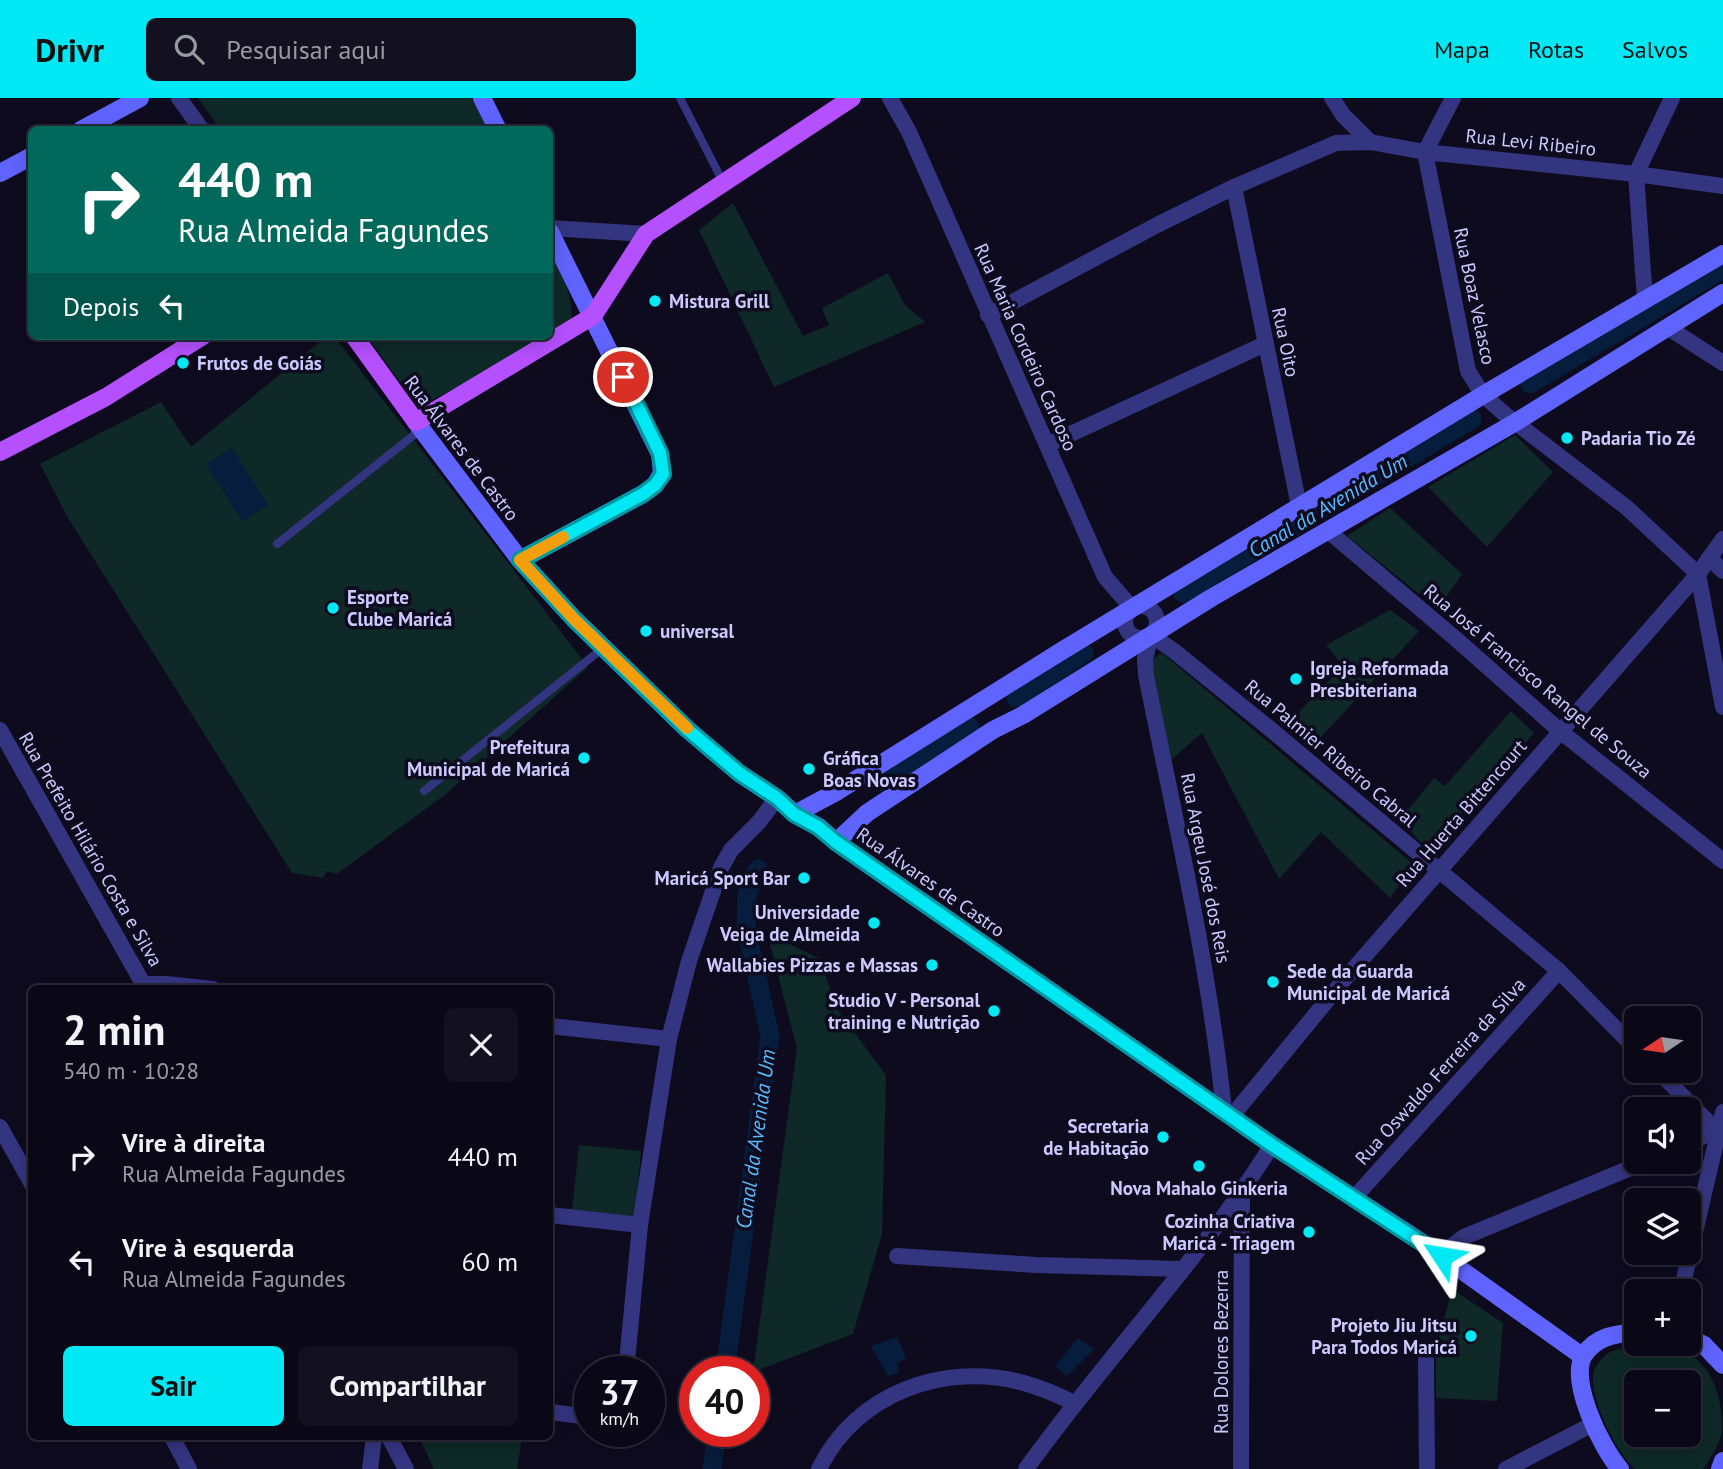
<!DOCTYPE html>
<html lang="pt">
<meta charset="utf-8">
<style>
body{margin:0;font-family:"PT Sans",sans-serif;background:#131120;color:#f1f3f6;height:100vh;display:flex;flex-direction:column;font-size:26px;white-space:nowrap}
*{box-sizing:border-box;margin:0}
p{font-size:23px;color:#999aa1}
.icon{flex:none;width:38px;height:38px;fill:none;stroke:currentColor;stroke-width:2;stroke-linecap:round;stroke-linejoin:round}
.map{position:relative;flex:1;overflow:hidden}
.side{position:absolute;left:28px;top:887px;width:525px;height:455px;display:flex;flex-direction:column;background:#0a0817;border-radius:10px;box-shadow:0 4px 18px #0003,0 0 0 2px #2a2936}
.side>*{flex:none}
.hud{position:absolute;left:28px;top:28px;width:525px;height:214px;border-radius:10px;box-shadow:0 4px 18px #0003,0 0 0 2px #2a2936;background:#00695c;color:#fff;overflow:hidden}
.needle{width:46px;rotate:257deg}
.controls{position:absolute;left:1624px;top:908px;display:grid;gap:14px}
.controls a{display:grid;place-items:center;width:77px;height:77px;border-radius:10px;background:#0a0817;box-shadow:0 4px 18px #0003,0 0 0 2px #2a2936;font-size:35px}
.speed{position:absolute;left:574px;top:1258px;display:flex;gap:14px;font-size:35px;font-weight:700;text-align:center}
.speed>*{display:grid;place-content:center;width:91px;height:91px;border-radius:50%;background:#0a0817;box-shadow:0 4px 18px #0003,0 0 0 2px #2a2936;line-height:1}
.speed small{font-size:18px;font-weight:400}
.speed .limit{border:10px solid #d22;background:#fff;color:#111}
.pin{position:absolute;display:grid;place-items:center;width:60px;height:60px;color:#fff;margin:-30px;border:4px solid #fff;border-radius:50%;box-shadow:0 2px 7px #0007}
.me{position:absolute;width:77px;margin:-38px;rotate:303deg;stroke-linejoin:round;filter:drop-shadow(0 0 5px #0008)}
.turn{display:flex;align-items:center;gap:24px;height:147px;padding:0 35px;font-size:32px}
.turn .icon{width:91px;height:91px;stroke-width:2.5}
.turn b{display:block;font-size:49px;line-height:60px}
.then{display:flex;align-items:center;height:66px;padding:0 35px;background:#0003;gap:14px;font-size:26px}
.round{display:grid;place-items:center;flex:none;width:74px;height:74px;border-radius:10px;background:#131120}
.head{display:flex;align-items:center;justify-content:space-between;height:119px;padding:0 35px}
h1{font-size:42px;font-weight:600;line-height:52px}
.button{display:flex;gap:14px;margin-top:auto;padding:14px 35px}
.button a{flex:1;height:80px;border-radius:10px;background:#00e8f4;color:#111;font-size:28px;font-weight:600;line-height:80px;text-align:center}
.button a+a{background:#131120;color:#f1f3f6}
ul{padding:0;list-style:none}
li{display:flex;align-items:center;gap:21px;height:105px;padding:0 35px}
li div{flex:1}
li b{display:block;font-size:26px}
li em{font-style:normal}
header{display:flex;align-items:center;gap:42px;box-sizing:border-box;height:98px;padding:0 35px;background:#00e8f4;color:#111}
header strong{font-size:33px}
nav{display:flex;gap:38px;margin-inline-start:auto;font-size:24px}
.search{width:490px;height:63px;background:#131120;display:flex;align-items:center;gap:18px;box-sizing:border-box;padding:0 24px;border-radius:10px;color:#999aa1;font-size:26px}
.map>svg:first-child{display:block}
.green{fill:#0e2927;fill-rule:evenodd}
.water{fill:#071d3d}
.lines{fill:none;stroke-linecap:round;stroke-linejoin:round}
.canal{stroke:#071d3d;stroke-width:19}
.lane{stroke:#343580;stroke-width:8}
.street{stroke:#343580;stroke-width:16}
.secondary{stroke:#6064ff;stroke-width:18}
.primary{stroke:#b550ff;stroke-width:18}
.route-casing{stroke:#00979f;stroke-width:18}
.route{stroke:#00e8f4;stroke-width:12}
.slow{stroke:#f59e0b;stroke-width:12}
.poi-dot{fill:#00e8f4;stroke:#0e0b1f;stroke-width:2.5}
.labels{text-anchor:middle;stroke-width:7;stroke-linejoin:round;paint-order:stroke}
.street-label{font-size:19px;fill:#cdc9ff;stroke:#0e0b1f}
.poi-label{font-size:19px;font-weight:bold;fill:#cdc9ff;stroke:#0e0b1f;text-anchor:start}
.water-label{font-size:21px;font-style:italic;fill:#57baff;stroke:#0e0b1f}
</style>
<header>
<strong>Drivr</strong>
<div class="search"><svg class="icon" aria-label="search" viewBox="0 0 24 24"><circle cx="10" cy="10" r="6"/><path d="M15 15l6 6"/></svg>Pesquisar aqui</div>
<nav><a>Mapa</a><a>Rotas</a><a>Salvos</a></nav>
</header>
<div class="map">
<svg width="1723" height="1371" viewBox="0 0 1723 1371">
<rect width="100%" height="100%" fill="#0e0b1f"/>
<!-- green -->
<g class="green">
<polygon points="198,0 472,0 488,31 220,31"/>
<polygon points="733,105 803,238 829,227 822,210 888,175 905,207 925,224 774,289 699,132"/>
<path d="M 550,153 C 564,177 575,203 571,232 L 418,309 L 367,238 L 550,238 Z"/>
<polygon points="327,238 334,238 588,569 446,696 337,776 327,773 323,780 292,775 68,420 40,366 161,304 191,349"/>
<polygon points="1515,337 1553,374 1487,449 1428,389"/>
<polygon points="1390,410 1462,476 1438,511 1347,438"/>
<polygon points="1390,512 1419,533 1310,651 1285,629 1343,568 1326,547"/>
<polygon points="1162,555 1414,767 1390,800 1321,734 1279,781 1202,635 1171,662 1151,562"/>
<polygon points="1511,613 1534,635 1429,753 1400,722 1434,680 1445,688"/>
<polygon points="767,835 820,861 837,911 886,977 882,1136 853,1236 753,1274 797,950"/>
<polygon points="579,1047 641,1053 635,1120 572,1114"/>
<polygon points="1452,1191 1503,1225 1497,1303 1436,1300 1436,1251"/>
<path d="M 1644,1247 C 1656,1248 1670,1248 1681,1252 C 1712,1264 1723,1301 1722,1332 C 1720,1347 1711,1359 1703,1371 L 1635,1371 C 1617,1355 1591,1303 1593,1279 C 1593,1270 1601,1261 1607,1256 C 1617,1249 1632,1249 1644,1247 ZM 1636,1284 L 1689,1284 L 1689,1337 L 1636,1337 Z"/>
<polygon points="419,1339 522,1339 517,1371 434,1371"/>
</g>
<!-- water -->
<g class="water">
<polygon points="232,350 268,407 242,423 206,366"/>
<polygon points="897,1239 906,1261 897,1265 899,1275 888,1278 871,1248"/>
<polygon points="1078,1240 1094,1251 1067,1278 1055,1268"/>
</g>
<g class="lines">
<!-- canal -->
<g class="canal">
<polyline points="1530,286 1723,171"/>
<polyline points="1183,495 1472,321"/>
<polyline points="1016,600 1084,555"/>
<polyline points="884,684 970,629"/>
<polyline points="725,1274 770,938 746,830 747,796 758,771"/>
<polyline points="712,1371 717,1334"/>
</g>
<!-- lane -->
<g class="lane">
<polyline points="680,0 724,86"/>
<polyline points="277,446 414,337 416,327"/>
<polyline points="424,693 603,550"/>
</g>
<!-- street -->
<g class="street">
<polyline points="179,0 202,32"/>
<polyline points="890,0 909,34 1105,479 1132,510"/>
<polyline points="1332,0 1343,17 1370,44"/>
<polyline points="1453,0 1425,54 1468,273 1483,297 1507,318 1626,409 1698,476 1723,609"/>
<polyline points="1234,89 1299,408"/>
<polyline points="550,130 646,136"/>
<polyline points="1645,202 1636,76 1672,0"/>
<polyline points="988,217 1159,126 1234,89 1336,45 1370,44 1425,54 1636,76 1723,88"/>
<polyline points="1667,229 1723,265"/>
<polyline points="1047,347 1265,246"/>
<polyline points="1327,432 1456,541 1560,633 1723,763"/>
<polyline points="1709,460 1723,473"/>
<circle cx="1141" cy="524" r="16"/>
<polyline points="0,632 146,891"/>
<polyline points="144,886 166,886 213,891"/>
<polyline points="550,928 669,941"/>
<polyline points="1658,973 1721,1037"/>
<path d="M 1224,1013 C 1209,866 1175,722 1146,577 L 1145,561 L 1151,537 L 1174,553 L 1269,630 L 1559,873 L 1636,951"/>
<polyline points="1232,1018 1343,883 1698,476 1723,441"/>
<polyline points="0,1029 32,1086"/>
<polyline points="1689,1045 1717,1032"/>
<polyline points="1353,1101 1559,873"/>
<polyline points="550,1117 640,1127"/>
<polyline points="897,1158 1036,1167 1181,1171"/>
<polyline points="1442,1158 1449,1150 1464,1139 1645,1064"/>
<polyline points="1681,1194 1723,1014"/>
<polyline points="1426,1262 1427,1371"/>
<polyline points="626,1274 640,1127 669,941 689,863 721,770 731,752 759,724 777,700"/>
<polyline points="550,1314 590,1319"/>
<polyline points="172,1339 189,1371"/>
<polyline points="389,1339 406,1371"/>
<polyline points="370,1371 374,1339"/>
<path d="M 819,1371 C 856,1295 945,1263 1024,1285 C 1042,1290 1058,1297 1074,1305"/>
<path d="M 1026,1371 C 1105,1261 1200,1162 1272,1047"/>
<polyline points="1241,1371 1242,1095"/>
<polyline points="1506,1371 1593,1326"/>
</g>
<!-- secondary -->
<g class="secondary">
<polyline points="482,0 498,32"/>
<polyline points="81,32 140,0"/>
<polyline points="0,75 32,58"/>
<polyline points="416,324 520,462 574,521 687,631 739,675 777,700 795,716 819,729 836,744 1272,1047 1429,1149 1582,1258"/>
<polyline points="520,462 643,396 655,387 662,375 660,356 550,134"/>
<polyline points="795,716 836,694 1060,554 1483,297 1723,156"/>
<polyline points="836,744 867,715 993,632 1023,617 1211,500 1516,324 1723,195"/>
<polyline points="1689,1240 1704,1247 1723,1267"/>
<path d="M 1620,1371 C 1602,1351 1568,1282 1584,1257 C 1596,1238 1616,1236 1636,1234"/>
<polyline points="1720,1371 1723,1363"/>
</g>
<!-- primary -->
<g class="primary">
<polyline points="354,238 416,324 593,218 646,136 852,0"/>
<polyline points="0,354 106,299 203,238"/>
</g>
</g>
<g class="lines">
<defs>
<polyline id="route" points="623,279 660,355 663,376 655,387 643,396 520,462 574,521 687,631 739,675 777,700 794,716 818,729 836,744 1272,1047 1442,1158"/>
</defs>
<!-- route casing -->
<use href="#route" class="route-casing"/>
<!-- route -->
<use href="#route" class="route"/>
<!-- slow -->
<polyline class="slow" points="563,439 520,462 574,521 687,630"/>
</g>
<!-- markers -->
<g class="poi-dot">
<circle cx="655" cy="203" r="7"/>
<circle cx="183" cy="265" r="7"/>
<circle cx="1567" cy="340" r="7"/>
<circle cx="333" cy="510" r="7"/>
<circle cx="646" cy="533" r="7"/>
<circle cx="1296" cy="581" r="7"/>
<circle cx="584" cy="660" r="7"/>
<circle cx="809" cy="671" r="7"/>
<circle cx="804" cy="780" r="7"/>
<circle cx="874" cy="825" r="7"/>
<circle cx="932" cy="867" r="7"/>
<circle cx="1273" cy="884" r="7"/>
<circle cx="994" cy="913" r="7"/>
<circle cx="1163" cy="1039" r="7"/>
<circle cx="1199" cy="1068" r="7"/>
<circle cx="1309" cy="1134" r="7"/>
<circle cx="1471" cy="1238" r="7"/>
</g>
<g class="labels">
<!-- street labels -->
<g class="street-label">
<text transform="translate(1531 44) rotate(6)" y="7">Rua Levi Ribeiro</text>
<text transform="translate(1475 198) rotate(78)" y="7">Rua Boaz Velasco</text>
<text transform="translate(1286 244) rotate(78)" y="7">Rua Oito</text>
<text transform="translate(1026 249) rotate(66)" y="7">Rua Maria Cordeiro Cardoso</text>
<text transform="translate(462 350) rotate(53)" y="7">Rua Álvares de Castro</text>
<text transform="translate(1538 583) rotate(40)" y="7">Rua José Francisco Rangel de Souza</text>
<text transform="translate(1331 655) rotate(40)" y="7">Rua Palmier Ribeiro Cabral</text>
<text transform="translate(1461 715) rotate(-49)" y="7">Rua Huerta Bittencourt</text>
<text transform="translate(91 751) rotate(60)" y="7">Rua Prefeito Hilário Costa e Silva</text>
<text transform="translate(1206 770) rotate(79)" y="7">Rua Argeu José dos Reis</text>
<text transform="translate(931 784) rotate(35)" y="7">Rua Álvares de Castro</text>
<text transform="translate(1440 973) rotate(-48)" y="7">Rua Oswaldo Ferreira da Silva</text>
<text transform="translate(1221 1254) rotate(-90)" y="7">Rua Dolores Bezerra</text>
</g>
<!-- poi labels -->
<g class="poi-label">
<text x="669" y="210">Mistura Grill</text>
<text x="197" y="272">Frutos de Goiás</text>
<text x="1581" y="347">Padaria Tio Zé</text>
<text x="347" y="506">Esporte<tspan x="347" dy="22">Clube Maricá</tspan></text>
<text x="660" y="540">universal</text>
<text x="1310" y="577">Igreja Reformada<tspan x="1310" dy="22">Presbiteriana</tspan></text>
<text x="570" y="656" text-anchor="end">Prefeitura<tspan x="570" dy="22">Municipal de Maricá</tspan></text>
<text x="823" y="667">Gráfica<tspan x="823" dy="22">Boas Novas</tspan></text>
<text x="790" y="787" text-anchor="end">Maricá Sport Bar</text>
<text x="860" y="821" text-anchor="end">Universidade<tspan x="860" dy="22">Veiga de Almeida</tspan></text>
<text x="918" y="874" text-anchor="end">Wallabies Pizzas e Massas</text>
<text x="1287" y="880">Sede da Guarda<tspan x="1287" dy="22">Municipal de Maricá</tspan></text>
<text x="980" y="909" text-anchor="end">Studio V - Personal<tspan x="980" dy="22">training e Nutrição</tspan></text>
<text x="1149" y="1035" text-anchor="end">Secretaria<tspan x="1149" dy="22">de Habitação</tspan></text>
<text x="1199" y="1097" text-anchor="middle">Nova Mahalo Ginkeria</text>
<text x="1295" y="1130" text-anchor="end">Cozinha Criativa<tspan x="1295" dy="22">Maricá - Triagem</tspan></text>
<text x="1457" y="1234" text-anchor="end">Projeto Jiu Jitsu<tspan x="1457" dy="22">Para Todos Maricá</tspan></text>
</g>
<!-- water labels -->
<g class="water-label">
<text transform="translate(1328 408) rotate(-31)" y="7">Canal da Avenida Um</text>
<text transform="translate(756 1041) rotate(-82)" y="7">Canal da Avenida Um</text>
</g>
</g>
</svg>
<div class="controls">
<a><svg class="needle" viewBox="-14 -14 28 28"><path d="M0-13l5 13h-10z" fill="#e53935"/><path d="M0 13l5-13h-10z" fill="#999aa1"/></svg></a>
<a><svg class="icon" aria-label="sound" viewBox="0 0 24 24"><path d="M4 9h4l5-4v14l-5-4H4zM17 9q2 3 0 6"/></svg></a>
<a><svg class="icon" aria-label="layers" viewBox="0 0 24 24"><path d="M12 4l9 5-9 5-9-5zM3 14l9 5 9-5"/></svg></a>
<a>+</a>
<a>−</a>
</div>
<div class="speed"><div>37<small>km/h</small></div><div class="limit">40</div></div>
<div class="pin" style="left:623px;top:279px;background:#d93025"><svg class="icon" aria-label="arrive" viewBox="0 0 24 24"><path d="M6 21V4h12l-3 4 3 4H6"/></svg></div>
<svg class="me" style="left:1442px;top:1158px" viewBox="-20 -20 40 40"><path d="M0-17L14 15 0 8-14 15z" fill="#00e8f4" stroke="#fff" stroke-width="4"/></svg>
<div class="hud">
<div class="turn"><svg class="icon" aria-label="right" viewBox="0 0 24 24"><path d="M7 20v-9h11M14 6l5 5-5 5"/></svg><div><b>440 m</b>Rua Almeida Fagundes</div></div>
<div class="then">Depois<svg class="icon" aria-label="left" viewBox="0 0 24 24"><path d="M17 20v-9H6M10 6l-5 5 5 5"/></svg></div>
</div>
<section class="side">
<div class="head"><div><h1>2 min</h1><p>540 m · 10:28</p></div><a class="round"><svg class="icon" aria-label="close" viewBox="0 0 24 24"><path d="M6 6l12 12M18 6L6 18"/></svg></a></div>
<ul>
<li><svg class="icon" aria-label="right" viewBox="0 0 24 24"><path d="M7 20v-9h11M14 6l5 5-5 5"/></svg><div><b>Vire à direita</b><p>Rua Almeida Fagundes</p></div><em>440 m</em></li>
<li><svg class="icon" aria-label="left" viewBox="0 0 24 24"><path d="M17 20v-9H6M10 6l-5 5 5 5"/></svg><div><b>Vire à esquerda</b><p>Rua Almeida Fagundes</p></div><em>60 m</em></li>
</ul>
<div class="button"><a>Sair</a><a>Compartilhar</a></div>
</section>
</div>
